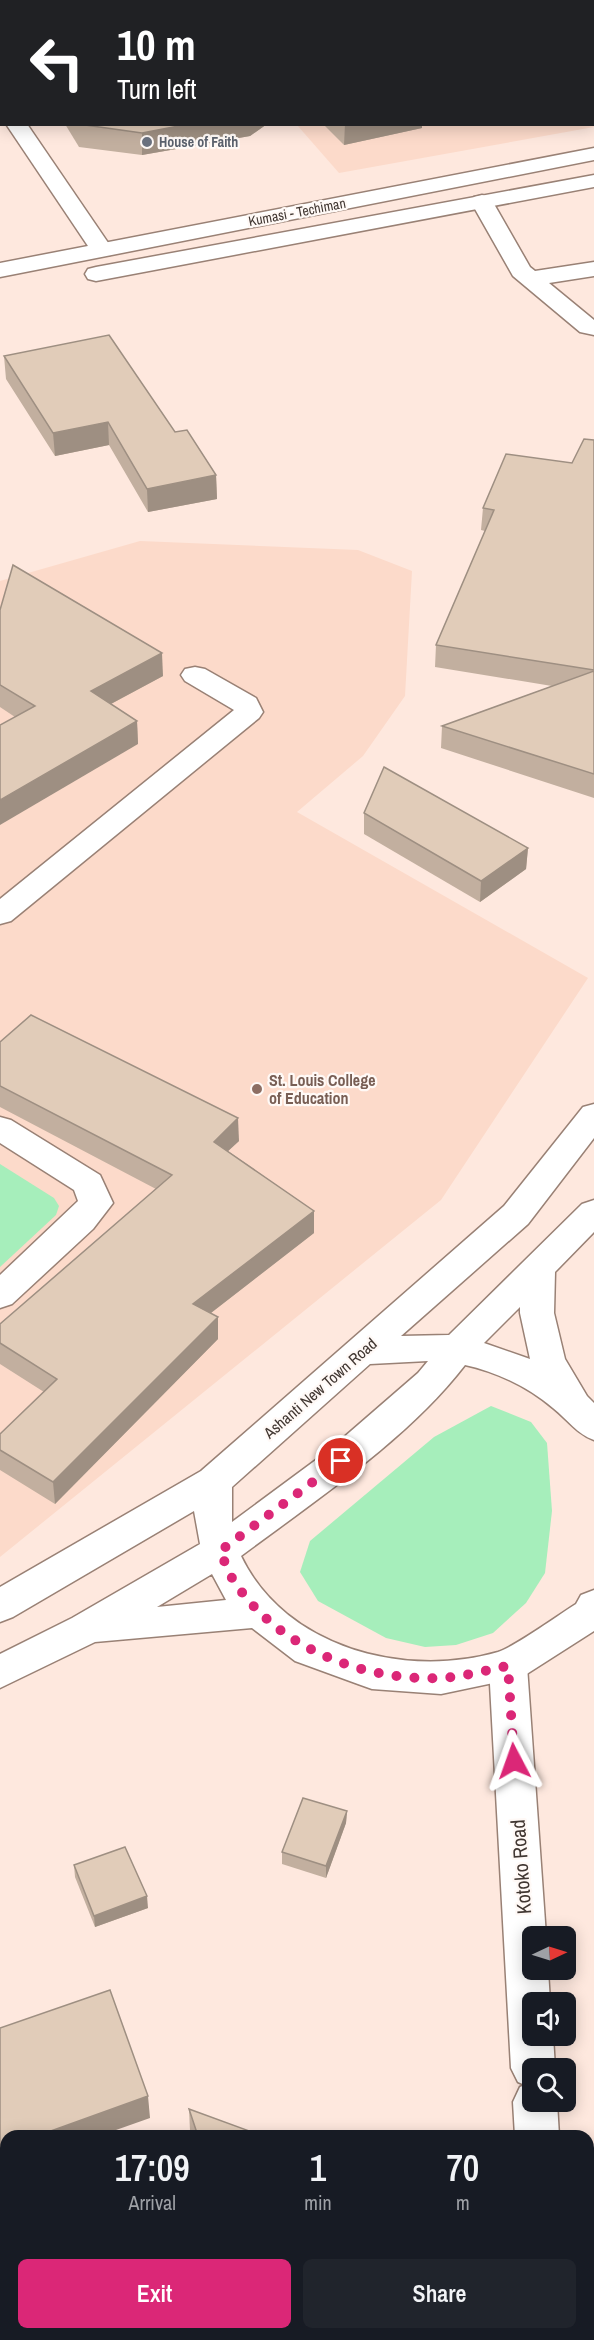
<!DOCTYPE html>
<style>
body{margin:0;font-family:"Archivo Narrow",sans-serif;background:#20242c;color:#f1f3f6;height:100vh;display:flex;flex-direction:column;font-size:22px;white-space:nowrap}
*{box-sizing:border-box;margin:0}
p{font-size:20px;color:#9ea1a6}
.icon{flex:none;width:33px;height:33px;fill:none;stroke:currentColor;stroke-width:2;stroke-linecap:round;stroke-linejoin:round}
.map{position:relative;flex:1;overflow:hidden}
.sheet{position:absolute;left:0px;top:2130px;width:594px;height:210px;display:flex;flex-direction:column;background:#171b24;border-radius:18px 18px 0 0;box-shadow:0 3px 15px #0003}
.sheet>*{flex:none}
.guide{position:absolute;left:0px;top:0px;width:594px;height:126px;box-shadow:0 3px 15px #0003;background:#202124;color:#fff;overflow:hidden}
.needle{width:39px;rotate:86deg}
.tools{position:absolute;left:522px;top:1926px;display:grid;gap:12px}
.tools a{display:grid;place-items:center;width:54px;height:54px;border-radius:9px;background:#171b24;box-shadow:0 3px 15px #0003;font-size:30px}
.pin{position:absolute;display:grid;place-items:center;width:51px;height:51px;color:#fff;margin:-26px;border:3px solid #fff;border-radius:50%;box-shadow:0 2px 6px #0007}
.me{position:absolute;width:66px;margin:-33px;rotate:356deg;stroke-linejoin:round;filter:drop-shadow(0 0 4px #0008)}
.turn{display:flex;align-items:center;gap:21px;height:126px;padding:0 18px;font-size:27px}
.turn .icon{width:78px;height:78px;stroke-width:2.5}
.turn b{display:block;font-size:42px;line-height:51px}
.eta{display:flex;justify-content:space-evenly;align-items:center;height:102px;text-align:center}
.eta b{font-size:36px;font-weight:600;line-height:42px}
.action{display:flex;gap:12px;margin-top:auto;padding:12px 18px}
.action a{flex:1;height:69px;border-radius:9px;background:#db2777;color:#fff;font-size:24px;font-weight:600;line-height:69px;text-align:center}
.action a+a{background:#20242c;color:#f1f3f6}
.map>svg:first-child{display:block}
.built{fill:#fcdaca}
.green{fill:#a6eebb}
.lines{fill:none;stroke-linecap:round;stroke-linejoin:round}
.lane-casing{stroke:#998175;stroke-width:3}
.street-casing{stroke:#998175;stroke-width:3}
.secondary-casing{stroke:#998175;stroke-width:3}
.lane{fill:#fff;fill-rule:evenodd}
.street{fill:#fff;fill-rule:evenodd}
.secondary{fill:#fff;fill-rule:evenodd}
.wall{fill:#c2af9f}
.shaded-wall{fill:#9e8f82}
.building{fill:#e1ccb9;stroke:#9e8f82;stroke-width:1.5}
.route{stroke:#db2777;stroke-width:10;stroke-dasharray:0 18}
.worship-dot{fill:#6b7280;stroke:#fff9f6;stroke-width:2}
.education-dot{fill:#8d6e63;stroke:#fff9f6;stroke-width:2}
.labels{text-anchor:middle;stroke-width:4.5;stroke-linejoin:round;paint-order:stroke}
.far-worship-label{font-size:14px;font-weight:bold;fill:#5b616d;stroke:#fff9f6;text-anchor:start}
.far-street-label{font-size:14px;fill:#413732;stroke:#fff9f6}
.education-label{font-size:16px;font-weight:bold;fill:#785e54;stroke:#fff9f6;text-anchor:start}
.street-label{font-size:16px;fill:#413732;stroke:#fff9f6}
.near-street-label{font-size:20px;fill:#413732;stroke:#fff9f6}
</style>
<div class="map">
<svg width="594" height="2340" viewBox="0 0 594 2340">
<rect width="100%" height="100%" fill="#fee8de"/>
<!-- built -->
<g class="built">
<polygon points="594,0 594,127 339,173 297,125 592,124 592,2 180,2"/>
<polygon points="140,541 358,550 412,571 405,696 363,756 297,812 588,978 441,1200 0,1557 0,581"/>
</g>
<!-- green -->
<g class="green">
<polygon points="0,1164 54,1198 59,1206 56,1215 0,1267"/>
<polygon points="491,1406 531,1422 547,1443 552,1511 545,1573 526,1603 493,1633 456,1645 425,1647 386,1638 318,1601 300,1572 310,1541 434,1437"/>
</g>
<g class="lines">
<defs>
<g id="lane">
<polygon points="69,0 89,0 68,2"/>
<polygon points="2,27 2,40 0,40 0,28"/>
<polygon points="482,195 490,197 530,267 535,271 594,262 594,276 549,283 594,320 594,335 580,332 513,276 471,202 474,197"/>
<polygon points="195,667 205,669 256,698 263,712 259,718 11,921 0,924 0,899 234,710 185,681 181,675 185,669"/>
<polygon points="0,1117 11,1120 100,1175 113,1203 93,1229 12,1304 0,1308 0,1275 78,1201 74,1190 0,1143"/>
</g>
<g id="street">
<rect x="0" y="97" width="2" height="13"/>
<polygon points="6,124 27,124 113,250 110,255 94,255"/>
<polygon points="508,1650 522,1655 527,1666 546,1936 532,1936 532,1970 548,1970 550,2002 532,2002 532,2036 553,2036 555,2068 532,2068 532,2102 557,2102 559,2136 515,2136 513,2102 520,2087 525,2085 518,2082 511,2068 489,1666 494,1655"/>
<rect x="527" y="2334" width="46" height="6"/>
</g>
<g id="secondary">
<polygon points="594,148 594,160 0,277 0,263"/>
<polygon points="594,175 594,187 96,281 88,279 85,274 88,269 96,267"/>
<path d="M 594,1104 L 594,1138 L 528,1224 L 401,1336 L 449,1335 L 582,1204 L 594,1200 L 594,1232 L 555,1272 L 554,1313 L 565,1359 L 587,1396 L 594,1403 L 594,1440 C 577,1434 568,1420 553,1408 C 528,1387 497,1372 465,1365 C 408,1439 316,1500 241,1556 C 285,1648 405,1679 498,1652 C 516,1646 557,1616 576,1604 L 581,1595 L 594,1590 L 594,1631 L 522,1677 L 441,1694 L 372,1689 L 358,1684 L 295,1661 L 252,1628 L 95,1642 L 0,1688 L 0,1654 L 72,1618 L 200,1544 L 194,1511 L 13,1617 L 0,1622 L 0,1587 L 201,1471 L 504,1206 L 583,1107 ZM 520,1307 L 520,1313 L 530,1359 L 484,1343 ZM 428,1361 L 418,1373 L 328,1451 L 232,1522 L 232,1487 L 370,1364 ZM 212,1574 L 226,1600 L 157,1607 Z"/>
</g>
</defs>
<!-- lane casing -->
<use href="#lane" class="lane-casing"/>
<!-- street casing -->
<use href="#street" class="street-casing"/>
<!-- secondary casing -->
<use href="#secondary" class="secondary-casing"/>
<!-- lane -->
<use href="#lane" class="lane"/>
<!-- street -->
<use href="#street" class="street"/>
<!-- secondary -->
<use href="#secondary" class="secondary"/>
</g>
<!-- wall -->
<g class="wall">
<polygon points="174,0 594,0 594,77 592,77 592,2 174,2"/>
<polygon points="65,124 267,124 250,136 142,155 79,147"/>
<polygon points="323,124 422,124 422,128 344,145"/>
<polygon points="4,356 175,432 216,475 217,499 148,512 109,445 55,456 6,379"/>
<polygon points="594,440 594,798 441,748 442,726 552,686 435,667 436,645 485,531 481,530 483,508 572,463"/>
<polygon points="0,610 163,676 111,704 137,721 138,744 15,717 0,707"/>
<polygon points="364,813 528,848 526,869 480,902 364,834"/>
<polygon points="0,1042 239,1141 228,1151 314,1211 314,1233 211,1313 218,1339 55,1504 0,1470 0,1434 44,1392 0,1364 0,1324 156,1189 0,1107"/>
<polygon points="347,1811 346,1823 326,1878 282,1864 282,1852"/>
<polygon points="74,1865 148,1908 95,1927 75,1877"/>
<polygon points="189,2109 263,2136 192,2136 190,2131"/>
</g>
<!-- shaded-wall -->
<g class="shaded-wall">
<polygon points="594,55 594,77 592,77 592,56"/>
<polygon points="189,124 267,124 250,136 142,155 142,133"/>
<polygon points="345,124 422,124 422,128 344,145"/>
<polygon points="108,422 109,445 55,456 53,433"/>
<polygon points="216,475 217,499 148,512 147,489"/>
<polygon points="162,653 163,676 92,714 91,691"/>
<polygon points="137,721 138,744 0,825 0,800"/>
<polygon points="528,848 526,869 480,902 481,881"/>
<polygon points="238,1118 239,1141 214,1164 214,1142"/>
<polygon points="314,1211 314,1233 194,1326 193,1304"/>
<polygon points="218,1317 218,1339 55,1504 53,1482"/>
<polygon points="347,1811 346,1823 326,1878 326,1866"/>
<polygon points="147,1896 148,1908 95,1927 94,1916"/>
<polygon points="148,2096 150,2118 99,2136 37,2136"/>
<polygon points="95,2334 151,2334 135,2340 79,2340"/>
</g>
<!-- building -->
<g class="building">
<polygon points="182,0 594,0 594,55 592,56 592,2 184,2"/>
<polygon points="78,124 189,124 142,133"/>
<polygon points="109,335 175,432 187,430 216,475 147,489 108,422 53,433 4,356"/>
<polygon points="584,439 594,440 594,670 436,645 494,510 483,508 506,454 572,463"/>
<polygon points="13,565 162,653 91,691 137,721 0,800 0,725 35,706 0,685 0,610"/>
<polygon points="594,671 594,774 442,726"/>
<polygon points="384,767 528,848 481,881 364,813"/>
<polygon points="31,1015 238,1118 214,1142 314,1211 193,1304 218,1317 53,1482 0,1450 0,1434 57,1379 0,1343 0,1324 172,1175 0,1086 0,1042"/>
<polygon points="303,1798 347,1811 326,1866 282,1852"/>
<polygon points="125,1847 147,1896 94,1916 74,1865"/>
<polygon points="110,1990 148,2096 37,2136 6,2136 6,2334 95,2334 79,2340 0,2340 0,2028"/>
<polygon points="189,2109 263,2136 198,2136"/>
</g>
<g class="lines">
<!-- route -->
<path class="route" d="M 341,1461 L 220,1551 C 225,1562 229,1575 236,1584 C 280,1649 364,1681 440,1678 C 463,1677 486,1670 508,1666 L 514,1761"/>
</g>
<!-- markers -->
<circle class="worship-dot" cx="147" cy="142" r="6"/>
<circle class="education-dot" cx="257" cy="1089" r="6"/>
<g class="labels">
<!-- far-worship labels -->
<g class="far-worship-label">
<text x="159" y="147">House of Faith</text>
</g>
<!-- far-street labels -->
<g class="far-street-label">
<text transform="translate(297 212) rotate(-11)" y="5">Kumasi - Techiman</text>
</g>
<!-- education labels -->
<g class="education-label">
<text x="269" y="1086">St. Louis College<tspan x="269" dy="18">of Education</tspan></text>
</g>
<!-- street labels -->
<g class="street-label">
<text transform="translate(320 1388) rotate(-41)" y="6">Ashanti New Town Road</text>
</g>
<!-- near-street labels -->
<g class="near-street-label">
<text transform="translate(521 1867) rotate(-94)" y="7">Kotoko Road</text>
</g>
</g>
</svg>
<div class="tools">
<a><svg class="needle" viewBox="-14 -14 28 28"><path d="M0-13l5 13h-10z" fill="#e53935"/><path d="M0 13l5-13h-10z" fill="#9ea1a6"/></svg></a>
<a><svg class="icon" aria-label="sound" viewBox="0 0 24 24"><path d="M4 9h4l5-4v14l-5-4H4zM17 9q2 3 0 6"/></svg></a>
<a><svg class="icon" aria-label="search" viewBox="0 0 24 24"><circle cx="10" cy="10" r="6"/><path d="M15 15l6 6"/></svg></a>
</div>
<div class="pin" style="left:341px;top:1461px;background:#d93025"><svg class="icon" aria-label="arrive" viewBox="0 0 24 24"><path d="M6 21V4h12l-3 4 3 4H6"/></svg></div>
<svg class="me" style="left:514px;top:1761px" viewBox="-20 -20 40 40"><path d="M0-17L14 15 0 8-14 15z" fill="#db2777" stroke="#fff" stroke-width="4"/></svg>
<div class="guide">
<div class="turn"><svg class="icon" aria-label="left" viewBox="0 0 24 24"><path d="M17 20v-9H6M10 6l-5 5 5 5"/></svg><div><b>10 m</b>Turn left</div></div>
</div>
<section class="sheet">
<div class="eta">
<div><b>17:09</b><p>Arrival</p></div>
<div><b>1</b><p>min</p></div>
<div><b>70</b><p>m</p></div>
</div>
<div class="action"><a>Exit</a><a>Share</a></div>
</section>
</div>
